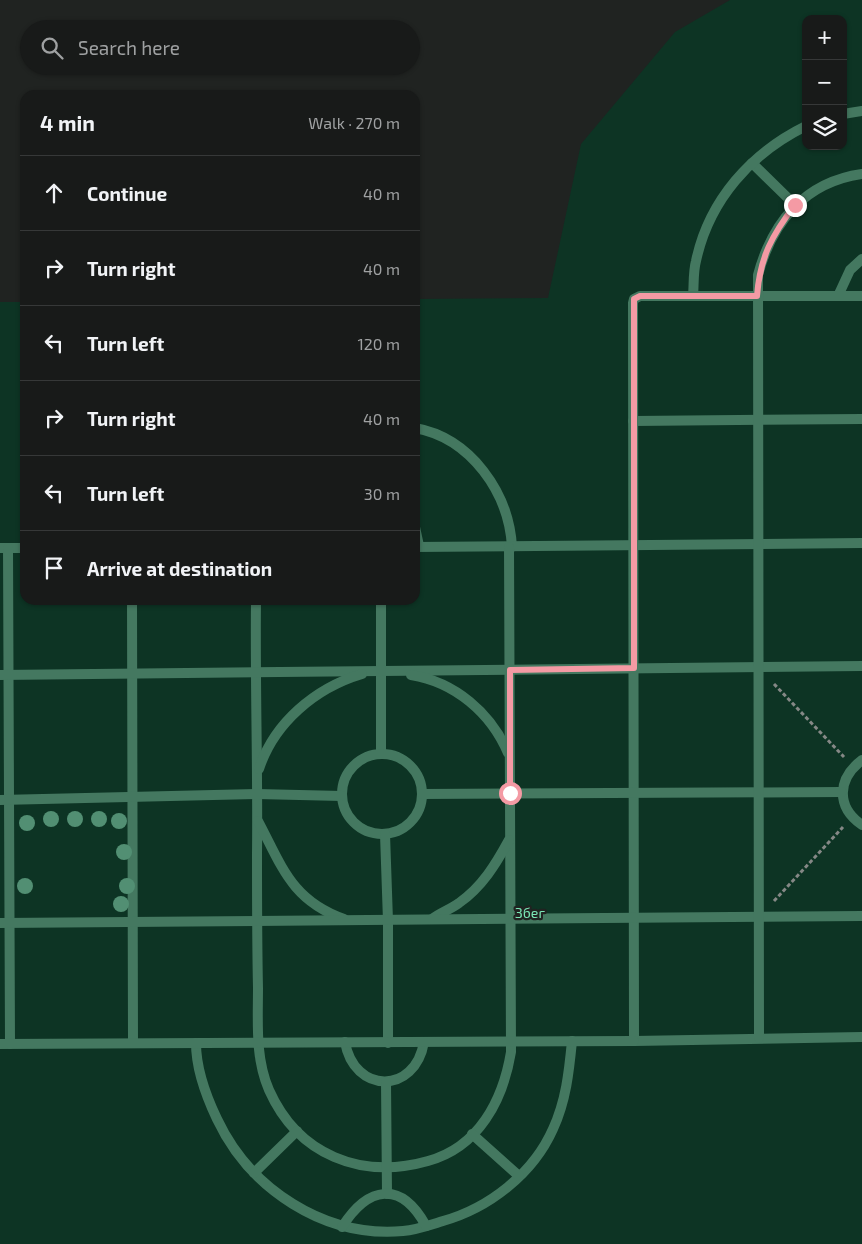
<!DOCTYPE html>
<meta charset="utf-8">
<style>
:root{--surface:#181a19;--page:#212322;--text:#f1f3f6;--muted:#9fa1a2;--line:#363838}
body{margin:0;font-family:"Exo 2",sans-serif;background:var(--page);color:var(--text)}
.controls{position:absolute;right:15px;top:15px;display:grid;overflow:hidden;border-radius:10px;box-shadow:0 1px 4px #0004}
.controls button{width:45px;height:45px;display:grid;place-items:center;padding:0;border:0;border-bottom:1px solid var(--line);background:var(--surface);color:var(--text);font:25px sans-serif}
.stop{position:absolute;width:15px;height:15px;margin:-11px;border:4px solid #f49aa4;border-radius:50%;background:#fff}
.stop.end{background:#f49aa4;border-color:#fff;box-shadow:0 1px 5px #0008}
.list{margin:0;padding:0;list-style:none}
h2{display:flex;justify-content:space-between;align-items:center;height:65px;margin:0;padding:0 20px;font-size:21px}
h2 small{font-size:16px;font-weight:400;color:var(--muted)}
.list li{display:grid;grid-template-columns:32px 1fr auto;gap:15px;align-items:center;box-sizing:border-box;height:75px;padding:0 20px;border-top:1px solid var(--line)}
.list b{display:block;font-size:19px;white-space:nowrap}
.list em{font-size:16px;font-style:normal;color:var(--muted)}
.icon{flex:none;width:28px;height:28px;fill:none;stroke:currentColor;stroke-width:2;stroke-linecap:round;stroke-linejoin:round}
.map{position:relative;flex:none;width:862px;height:1244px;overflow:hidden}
.search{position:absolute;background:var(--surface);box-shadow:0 1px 4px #0004;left:20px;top:20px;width:400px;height:55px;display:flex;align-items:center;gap:12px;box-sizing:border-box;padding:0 18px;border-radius:28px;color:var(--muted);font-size:19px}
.panel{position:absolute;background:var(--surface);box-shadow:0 1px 4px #0004;left:20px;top:90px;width:400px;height:515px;border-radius:15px}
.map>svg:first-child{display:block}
</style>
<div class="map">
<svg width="862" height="1244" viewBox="0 0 862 1244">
<rect width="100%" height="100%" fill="#202321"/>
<!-- green -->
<path fill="#0d3424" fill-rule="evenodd" d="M 730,0 L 862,0 L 862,1244 L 0,1244 L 0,302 L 25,302 L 25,600 L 415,600 L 415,299 L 548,298 L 581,144 L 675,32 ZM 806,19 L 843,19 L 843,146 L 806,146 Z"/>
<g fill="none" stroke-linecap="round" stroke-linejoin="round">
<!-- path -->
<g stroke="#858886" stroke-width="3" stroke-dasharray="4 2.5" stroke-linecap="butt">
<polyline points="774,684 844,757"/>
<polyline points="774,901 843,827"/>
</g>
<!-- lane -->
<g stroke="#447860" stroke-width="10">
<polyline points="843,114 862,111"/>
<polyline points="752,163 795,205"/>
<path d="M 693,296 C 694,285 693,272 696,261 C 709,200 751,153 806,126"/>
<polyline points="838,296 850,270 862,259"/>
<polyline points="862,296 640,296 634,299 633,303 634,1041 862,1037"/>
<polyline points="633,421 862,419"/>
<path d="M 415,428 C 471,438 509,493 512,547"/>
<polyline points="415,527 419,546"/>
<polyline points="415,547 862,543"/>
<polyline points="0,548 25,548"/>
<polyline points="8,548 10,1044"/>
<polyline points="132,600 133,1042"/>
<path d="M 256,600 C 255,685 258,769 257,854 C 257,899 257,943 258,988 C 258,1022 255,1058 269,1090 C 298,1155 361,1180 428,1161 C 479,1147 503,1100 511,1052 L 509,547"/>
<polyline points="381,600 381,754"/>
<polyline points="0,675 862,666"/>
<path d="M 411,675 C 455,682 491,713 508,753"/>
<circle cx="382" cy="794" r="40"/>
<path d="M 862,760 C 837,779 836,807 862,825"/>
<path d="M 259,769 C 274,723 315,688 362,674"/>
<polyline points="422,794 842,792"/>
<polyline points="0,800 257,794 342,796"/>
<path d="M 258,821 C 282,866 291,900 344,919"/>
<polyline points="385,834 388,921 388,1043"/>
<path d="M 432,919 C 440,913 451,909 459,903 C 482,887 496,864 509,840"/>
<polyline points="0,923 862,916"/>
<path d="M 759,1038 L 758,275 C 772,222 805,182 862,174"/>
<path d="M 345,1042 C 354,1094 415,1095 424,1042"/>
<path d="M 196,1043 C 196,1070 206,1096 217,1119 C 250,1189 324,1238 403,1231 C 416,1230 430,1225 443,1221 C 489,1208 533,1174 553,1129 C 566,1101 569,1072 572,1041"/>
<polyline points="0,1044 634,1041"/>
<polyline points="386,1082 387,1194"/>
<polyline points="472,1134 519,1176"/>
<polyline points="254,1173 297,1131"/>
<path d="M 342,1227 C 368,1186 401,1180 426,1226"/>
</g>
</g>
<!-- trees -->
<g fill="#528f73">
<circle cx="51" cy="819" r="8"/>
<circle cx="75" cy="819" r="8"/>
<circle cx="99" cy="819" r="8"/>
<circle cx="119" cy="821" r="8"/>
<circle cx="27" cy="823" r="8"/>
<circle cx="124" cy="852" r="8"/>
<circle cx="25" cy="886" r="8"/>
<circle cx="127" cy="886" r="8"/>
<circle cx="121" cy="904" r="8"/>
</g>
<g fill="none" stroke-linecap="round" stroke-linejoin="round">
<!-- route -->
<path stroke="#f49aa4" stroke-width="6" d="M 510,793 L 510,670 L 634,668 L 634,299 L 640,296 L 757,296 C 760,257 772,235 795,205"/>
</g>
<g text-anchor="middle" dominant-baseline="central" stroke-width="4.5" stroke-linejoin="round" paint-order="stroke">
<!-- park labels -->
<g font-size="14" fill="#7be7b6" stroke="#202321">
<text x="530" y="912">Збег</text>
</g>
</g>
</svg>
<div class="controls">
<button>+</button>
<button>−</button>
<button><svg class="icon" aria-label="layers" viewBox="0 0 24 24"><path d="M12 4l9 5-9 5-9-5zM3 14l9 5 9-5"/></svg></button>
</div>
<div class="stop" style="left:510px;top:793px"></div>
<div class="stop end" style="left:795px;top:205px"></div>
<div class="search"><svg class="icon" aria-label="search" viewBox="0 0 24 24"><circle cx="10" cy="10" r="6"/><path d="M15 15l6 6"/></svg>Search here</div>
<section class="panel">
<h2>4 min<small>Walk · 270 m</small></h2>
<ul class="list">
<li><svg class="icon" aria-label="ahead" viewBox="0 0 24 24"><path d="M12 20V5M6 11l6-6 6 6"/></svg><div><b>Continue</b></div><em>40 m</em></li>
<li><svg class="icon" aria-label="right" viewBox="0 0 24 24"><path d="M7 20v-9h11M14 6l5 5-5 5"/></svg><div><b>Turn right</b></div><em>40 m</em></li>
<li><svg class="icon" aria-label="left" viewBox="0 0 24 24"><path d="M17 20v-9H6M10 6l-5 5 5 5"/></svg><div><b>Turn left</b></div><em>120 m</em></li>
<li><svg class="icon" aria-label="right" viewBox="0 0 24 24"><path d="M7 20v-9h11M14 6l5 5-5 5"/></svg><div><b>Turn right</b></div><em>40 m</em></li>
<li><svg class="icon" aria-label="left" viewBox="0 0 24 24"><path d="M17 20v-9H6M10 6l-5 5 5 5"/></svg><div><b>Turn left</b></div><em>30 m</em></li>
<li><svg class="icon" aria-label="arrive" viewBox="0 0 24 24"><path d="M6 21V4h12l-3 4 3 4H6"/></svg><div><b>Arrive at destination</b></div></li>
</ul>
</section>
</div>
